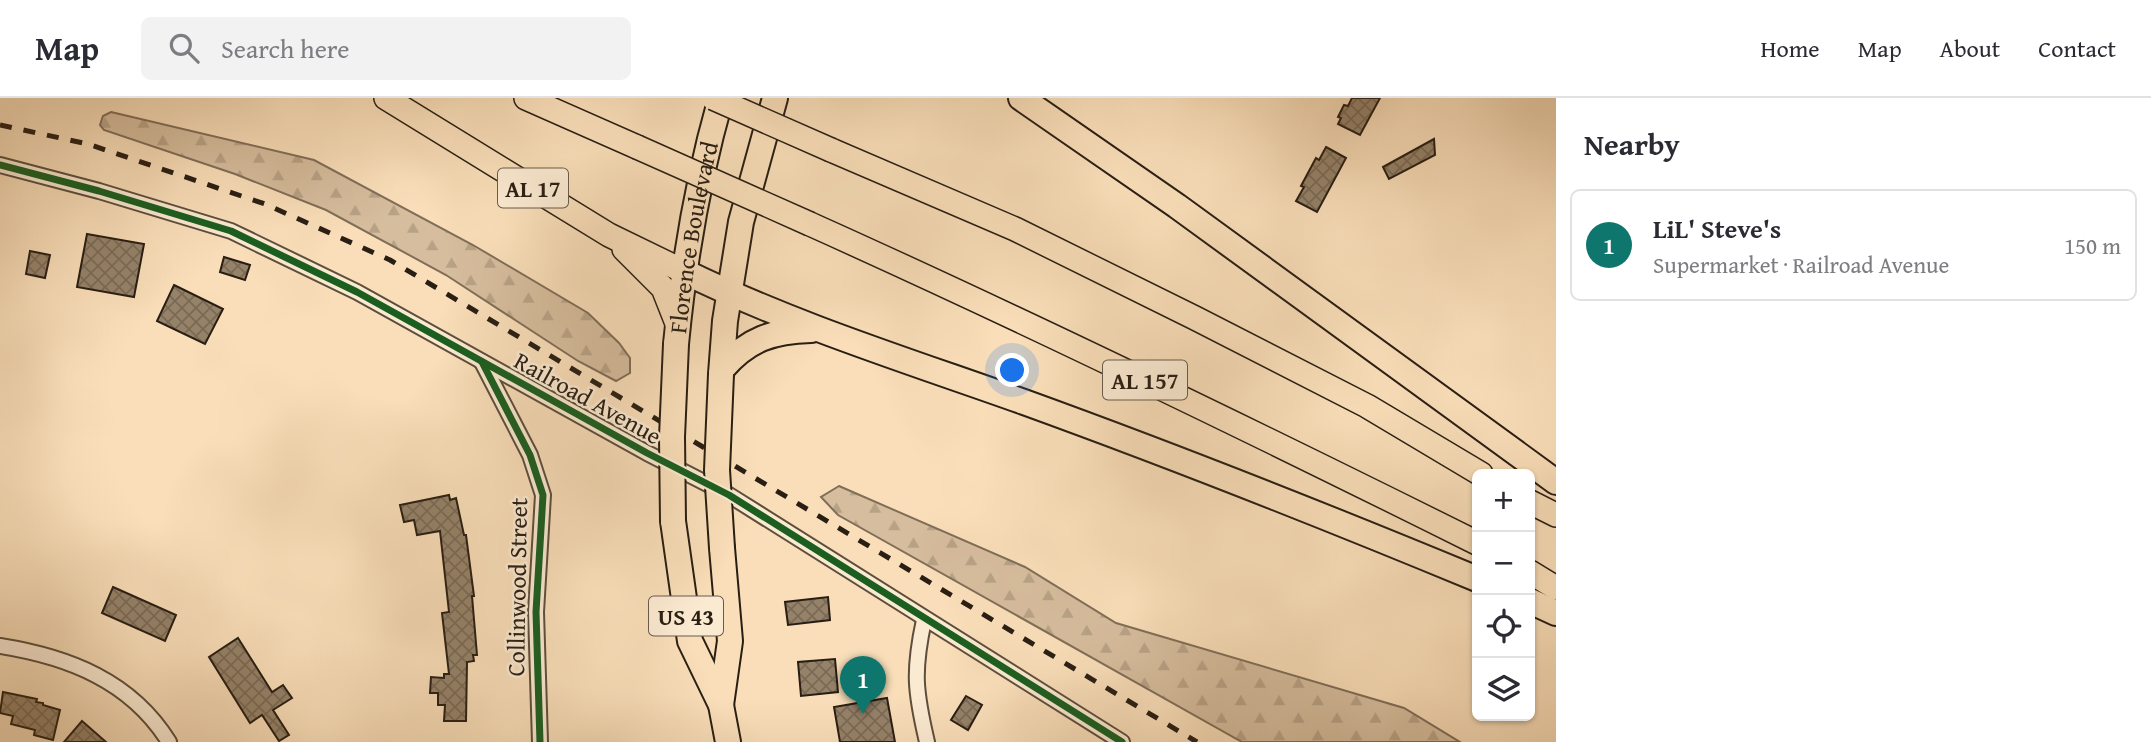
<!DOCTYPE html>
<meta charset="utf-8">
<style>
:root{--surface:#fff;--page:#f2f2f3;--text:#2b2b33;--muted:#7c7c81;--line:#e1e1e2;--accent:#0f766e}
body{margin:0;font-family:"Gentium Book Plus",serif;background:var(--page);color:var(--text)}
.controls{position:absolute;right:21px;bottom:21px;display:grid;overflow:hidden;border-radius:10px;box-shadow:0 2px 5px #0004}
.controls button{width:63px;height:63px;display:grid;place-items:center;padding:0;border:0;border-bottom:2px solid var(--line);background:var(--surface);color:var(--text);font:35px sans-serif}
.you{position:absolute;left:1013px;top:273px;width:24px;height:24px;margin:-18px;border:5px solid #fff;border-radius:50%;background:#1a73e8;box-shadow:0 0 0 10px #1a73e833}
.badge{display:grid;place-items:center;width:46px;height:46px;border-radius:50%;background:var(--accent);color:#fff;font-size:23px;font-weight:700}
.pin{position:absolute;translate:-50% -58px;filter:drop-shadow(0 2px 4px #0008)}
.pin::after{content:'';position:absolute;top:37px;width:24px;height:21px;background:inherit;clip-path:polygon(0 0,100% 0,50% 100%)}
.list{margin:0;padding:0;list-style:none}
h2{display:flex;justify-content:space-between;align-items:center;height:91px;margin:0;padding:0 28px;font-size:30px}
h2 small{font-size:23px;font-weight:400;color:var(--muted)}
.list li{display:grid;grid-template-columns:46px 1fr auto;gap:21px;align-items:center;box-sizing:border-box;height:112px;margin:0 14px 14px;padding:0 14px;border:2px solid var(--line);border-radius:10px}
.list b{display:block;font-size:26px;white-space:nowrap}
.list p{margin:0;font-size:23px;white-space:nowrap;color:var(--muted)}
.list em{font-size:23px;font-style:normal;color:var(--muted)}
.icon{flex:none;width:38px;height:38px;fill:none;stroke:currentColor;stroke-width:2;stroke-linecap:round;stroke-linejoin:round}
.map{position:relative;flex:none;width:1556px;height:644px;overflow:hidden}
header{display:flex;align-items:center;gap:42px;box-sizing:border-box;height:98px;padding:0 35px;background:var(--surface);border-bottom:2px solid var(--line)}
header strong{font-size:33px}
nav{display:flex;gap:38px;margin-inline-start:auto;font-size:24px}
.search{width:490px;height:63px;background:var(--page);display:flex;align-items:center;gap:18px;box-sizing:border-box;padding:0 24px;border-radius:10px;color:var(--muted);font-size:26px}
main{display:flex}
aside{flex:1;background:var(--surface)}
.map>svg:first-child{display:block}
</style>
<header>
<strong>Map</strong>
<div class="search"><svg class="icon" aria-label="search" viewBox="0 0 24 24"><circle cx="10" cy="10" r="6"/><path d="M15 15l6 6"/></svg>Search here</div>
<nav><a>Home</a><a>Map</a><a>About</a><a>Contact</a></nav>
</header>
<main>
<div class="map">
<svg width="1556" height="644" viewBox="0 0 1556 644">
<defs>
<pattern id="forest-firs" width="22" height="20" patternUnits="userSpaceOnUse" patternTransform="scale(1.75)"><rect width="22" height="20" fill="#d6bd9d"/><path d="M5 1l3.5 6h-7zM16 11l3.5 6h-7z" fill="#b8a286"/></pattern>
<pattern id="building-cross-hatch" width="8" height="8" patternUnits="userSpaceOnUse" patternTransform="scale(1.75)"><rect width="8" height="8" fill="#958269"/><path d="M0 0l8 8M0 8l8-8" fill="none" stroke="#7a6a55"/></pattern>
</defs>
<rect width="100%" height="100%" fill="#f9deb9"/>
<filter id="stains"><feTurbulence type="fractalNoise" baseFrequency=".00286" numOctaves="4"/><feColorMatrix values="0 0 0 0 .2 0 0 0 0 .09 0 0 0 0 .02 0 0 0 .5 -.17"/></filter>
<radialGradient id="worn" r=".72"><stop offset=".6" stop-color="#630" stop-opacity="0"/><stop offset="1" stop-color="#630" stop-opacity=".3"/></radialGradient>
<!-- forest -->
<g fill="url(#forest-firs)" stroke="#806e58" stroke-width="2">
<polygon points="111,14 314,62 473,147 588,215 619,245 630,260 630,275 616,283 578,263 446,177 326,112 235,76 104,32 100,27 103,18"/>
<polygon points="839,388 1025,469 1116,525 1404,610 1460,644 1242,644 838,417 821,399"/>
</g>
<!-- building -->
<g fill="url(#building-cross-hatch)" stroke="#291e13" stroke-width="2">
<polygon points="1352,0 1380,0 1360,37 1338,26 1341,20 1338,19 1344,7 1348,8"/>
<polygon points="1434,41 1435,57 1389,81 1383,69"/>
<polygon points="1326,49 1346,60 1317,114 1296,103 1304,89 1301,88 1316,60 1319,62"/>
<polygon points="87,136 144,146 134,199 77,189"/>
<polygon points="30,153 50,157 45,180 26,176"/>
<polygon points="224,159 250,167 245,182 220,174"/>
<polygon points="174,187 223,211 205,246 157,223"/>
<polygon points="449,397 450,402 456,400 464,437 466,437 474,498 472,498 477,557 473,557 474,563 467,564 466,623 444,623 445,607 438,607 438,595 430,595 431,579 444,580 444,576 449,576 442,515 449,514 440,433 417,437 414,422 404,424 400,407"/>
<polygon points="113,489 176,517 165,543 102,515"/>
<polygon points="828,499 830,522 788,527 785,504"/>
<polygon points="238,540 272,594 283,587 292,600 273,612 289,637 279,643 262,617 250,625 209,559"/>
<polygon points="835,561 838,594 801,598 798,564"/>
<polygon points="3,594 37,601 36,604 43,605 43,607 60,612 53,642 34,637 35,632 11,626 13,618 0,615"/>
<polygon points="966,598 982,607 968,632 951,622"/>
<polygon points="887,600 895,644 840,644 834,609"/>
<polygon points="82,623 106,644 64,644"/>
</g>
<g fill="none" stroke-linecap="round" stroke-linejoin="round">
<!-- minor casing -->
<g stroke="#5d4e3c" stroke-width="18">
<g id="minor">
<polyline points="0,67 99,93 231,133 357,194 647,355 729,397 1122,644"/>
<polyline points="482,264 530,357 543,397 536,514 540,644"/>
<path d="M 924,522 C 913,573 915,593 927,644"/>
<path d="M 0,548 C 69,559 131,583 169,644"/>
</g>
</g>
<!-- primary casing -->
<g stroke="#291e13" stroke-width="26">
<g id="primary">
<polyline points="386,0 609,137 683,173"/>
<polyline points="526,0 637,49"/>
<polyline points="831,52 1015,131 1195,220 1367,308 1481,376"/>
<path d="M 810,126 C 1035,227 1256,335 1477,445"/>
<polyline points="624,151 663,190 678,228"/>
<polyline points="1530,404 1556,417"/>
<polyline points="1530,474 1556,490"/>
</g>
</g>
<!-- trunk casing -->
<g stroke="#291e13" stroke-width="28">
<g id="trunk">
<polyline points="1021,0 1177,108 1556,384"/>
<path d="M 683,173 C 793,227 909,263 1024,304 C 1176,359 1327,419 1477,481"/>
<path id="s1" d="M 676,246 C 684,163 698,80 721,0"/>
<path d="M 723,270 C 748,241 773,233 811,232"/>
<polyline points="721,276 725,223 741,124 775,0"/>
<polyline points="673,423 690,543 721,607 728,644"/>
<polyline points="1530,503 1556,515"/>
<polyline points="721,607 730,543 722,450"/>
</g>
</g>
<!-- minor -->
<use href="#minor" stroke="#fbead2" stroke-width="14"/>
<!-- primary -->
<use href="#primary" stroke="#f9deb9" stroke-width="23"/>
<!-- trunk -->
<use href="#trunk" stroke="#f9deb9" stroke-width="24"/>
<!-- rail -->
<polyline stroke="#291e13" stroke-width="5" stroke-dasharray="12 12" stroke-linecap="butt" points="0,27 88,46 265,106 390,162 1197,644"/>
<!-- primary-bridge casing -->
<g stroke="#291e13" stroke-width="26" stroke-linecap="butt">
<g id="primary-bridge">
<polyline points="713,0 831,52"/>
<polyline points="637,49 810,126"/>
</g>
</g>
<!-- trunk-bridge casing -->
<g stroke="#291e13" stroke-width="28" stroke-linecap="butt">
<g id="trunk-bridge">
<polyline points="721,276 717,372 722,450"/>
<polyline points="673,423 672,339 676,246"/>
</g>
</g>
<!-- primary-bridge -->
<use href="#primary-bridge" stroke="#f9deb9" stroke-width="23"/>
<!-- trunk-bridge -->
<use href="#trunk-bridge" stroke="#f9deb9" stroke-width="24"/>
<!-- cycleway casing -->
<g stroke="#fbead2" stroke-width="11">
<g id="cycleway">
<polyline points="0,67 99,93 231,133 357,194 647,355 729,397 1122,644"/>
<polyline points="482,264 530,357 543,397 536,514 540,644"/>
</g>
</g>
<!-- cycleway -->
<use href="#cycleway" stroke="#1b5e20" stroke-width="7"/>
</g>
<g text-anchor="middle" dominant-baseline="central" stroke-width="5" stroke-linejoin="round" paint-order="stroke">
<!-- shield labels -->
<g fill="#fbead2" stroke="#685b4c" stroke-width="2">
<rect x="498" y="70.5" width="70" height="39" rx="5"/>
<rect x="1103" y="262.5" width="84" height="39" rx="5"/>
<rect x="649" y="498.5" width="74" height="39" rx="5"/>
</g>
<g font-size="23" font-weight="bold" fill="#291e13">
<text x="533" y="90">AL 17</text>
<text x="1145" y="282">AL 157</text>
<text x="686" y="518">US 43</text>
</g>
<!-- street labels -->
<g font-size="24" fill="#291e13" stroke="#fbead2">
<text stroke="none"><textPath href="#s1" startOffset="108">Florence Boulevard</textPath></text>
<text transform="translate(588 300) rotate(29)">Railroad Avenue</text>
<text transform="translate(517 489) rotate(-89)">Collinwood Street</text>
</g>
</g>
<rect width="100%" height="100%" filter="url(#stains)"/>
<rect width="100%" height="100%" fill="url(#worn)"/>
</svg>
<div class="controls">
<button>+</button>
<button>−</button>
<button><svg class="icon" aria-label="locate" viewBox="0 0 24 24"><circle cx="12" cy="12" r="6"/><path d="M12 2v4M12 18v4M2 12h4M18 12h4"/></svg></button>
<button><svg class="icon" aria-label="layers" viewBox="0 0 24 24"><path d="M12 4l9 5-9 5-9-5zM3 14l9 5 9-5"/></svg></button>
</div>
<div class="you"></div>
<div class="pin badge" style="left:863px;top:616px">1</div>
</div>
<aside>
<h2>Nearby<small></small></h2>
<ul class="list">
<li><span class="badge">1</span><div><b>LiL' Steve's</b><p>Supermarket · Railroad Avenue</p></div><em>150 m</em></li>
</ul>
</aside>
</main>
